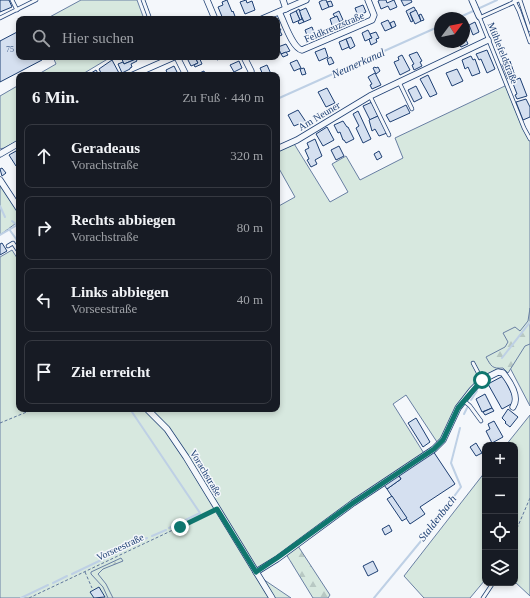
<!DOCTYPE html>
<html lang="de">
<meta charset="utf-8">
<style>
:root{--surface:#171b24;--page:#242831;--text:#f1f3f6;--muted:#9ea1a6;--line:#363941}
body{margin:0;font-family:Georgia,serif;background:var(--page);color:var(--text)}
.controls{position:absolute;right:12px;bottom:12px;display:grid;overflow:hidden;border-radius:8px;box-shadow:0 2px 6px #0003}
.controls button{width:36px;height:36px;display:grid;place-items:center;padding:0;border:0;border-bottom:1px solid var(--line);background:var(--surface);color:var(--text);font:20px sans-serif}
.compass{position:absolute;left:434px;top:12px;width:36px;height:36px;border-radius:50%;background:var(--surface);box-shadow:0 2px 6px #0003;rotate:58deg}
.stop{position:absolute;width:12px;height:12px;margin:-9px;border:3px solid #0f766e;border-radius:50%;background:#fff}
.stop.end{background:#0f766e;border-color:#fff;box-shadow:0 1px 4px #0008}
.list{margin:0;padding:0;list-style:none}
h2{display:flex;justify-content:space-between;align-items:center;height:52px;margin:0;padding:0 16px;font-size:17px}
h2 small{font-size:13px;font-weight:400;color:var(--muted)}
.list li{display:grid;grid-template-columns:26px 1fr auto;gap:12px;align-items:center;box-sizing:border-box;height:64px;margin:0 8px 8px;padding:0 8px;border:1px solid var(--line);border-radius:8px}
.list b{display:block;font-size:15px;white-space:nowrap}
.list p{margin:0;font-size:13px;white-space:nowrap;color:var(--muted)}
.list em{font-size:13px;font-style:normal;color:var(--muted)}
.icon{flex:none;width:22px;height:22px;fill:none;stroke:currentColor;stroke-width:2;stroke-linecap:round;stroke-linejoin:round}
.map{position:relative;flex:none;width:530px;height:598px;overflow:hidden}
.search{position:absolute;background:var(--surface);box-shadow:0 2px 6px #0003;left:16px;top:16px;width:264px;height:44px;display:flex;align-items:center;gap:10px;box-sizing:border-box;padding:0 14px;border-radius:8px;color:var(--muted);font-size:15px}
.panel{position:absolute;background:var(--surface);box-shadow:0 2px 6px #0003;left:16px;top:72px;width:264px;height:340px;border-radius:8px}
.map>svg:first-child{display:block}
</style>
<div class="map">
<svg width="530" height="598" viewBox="0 0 530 598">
<defs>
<pattern id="forest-firs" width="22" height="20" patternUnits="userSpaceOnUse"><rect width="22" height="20" fill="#d7e8df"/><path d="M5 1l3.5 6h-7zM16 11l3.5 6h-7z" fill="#b8c8c3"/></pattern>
</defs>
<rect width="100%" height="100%" fill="#f4f7fb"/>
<!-- grass -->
<g fill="#d7e8df" stroke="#687fa3">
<polygon points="81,0 137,0 144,19 46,19"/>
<polygon points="53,57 111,57 81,75 37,75 56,64"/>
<polygon points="19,85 19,140 4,148 0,149 0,96"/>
<polygon points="507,85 530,139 530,322 502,358 498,372 472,390 439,445 406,395 393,404 425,455 256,572 186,457 147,409 277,409 277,207 295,197 277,165 277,149 293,142 330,202 348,192 332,164 346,156 360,180 403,158 395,138"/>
<polygon points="0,184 19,212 19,221 0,235"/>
<polygon points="12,250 19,261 19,409 145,409 163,427 195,474 254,573 291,598 0,598 0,257"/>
<polygon points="530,327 530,406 508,364"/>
<polygon points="530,415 530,596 515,582 515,445 506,445"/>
<polygon points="485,472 485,580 470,598 424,598 404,576"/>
</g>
<!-- forest -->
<g fill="url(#forest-firs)" stroke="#687fa3">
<path d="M 530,308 L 530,344 L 525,346 L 508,373 L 503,368 C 492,369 491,366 486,357 L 505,347 L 508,342 L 503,333 L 515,327 L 520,331 L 528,321 Z"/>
<polygon points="298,546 330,595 328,598 313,598 286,554"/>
<polygon points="121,558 123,561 103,569 98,574 106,584 113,598 108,598 103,587 91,574 91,572"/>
</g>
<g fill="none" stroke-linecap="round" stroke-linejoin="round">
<!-- stream -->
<g stroke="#bed0e5" stroke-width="2">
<polyline points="458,18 497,0"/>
<polyline points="277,99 440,26"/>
<polyline points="0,206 5,217"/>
<polyline points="12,221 17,225"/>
<polyline points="9,229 19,243"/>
<polyline points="0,235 19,224"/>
<polyline points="502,358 530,322"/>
<polyline points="471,400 477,391"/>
<polyline points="130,409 200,513 169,528"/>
<polyline points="464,414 467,408"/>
<polyline points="152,536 166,530"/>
<polyline points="72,574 147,538"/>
<polyline points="53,583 67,576"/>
<polyline points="21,598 48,585"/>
<polyline points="374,598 421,541 461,487 451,463 460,428"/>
</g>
</g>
<!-- building -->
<g fill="#d5e0f0" stroke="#1d3f73">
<polygon points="0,0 9,0 12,7 0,12"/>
<polygon points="227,0 232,12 233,11 236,19 228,19 227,17 223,19 218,7 223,5 222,2"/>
<polygon points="246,0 247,3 252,1 255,10 245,14 240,2"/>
<polygon points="323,0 326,0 329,7 322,10 319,2"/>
<polygon points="380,0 386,0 387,3 394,0 397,7 390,10 388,6 381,9 378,1"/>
<polygon points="401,0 411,0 412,2 404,6"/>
<polygon points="331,1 333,6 329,7 327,2"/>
<polygon points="363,5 366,12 358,16 355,8"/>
<polygon points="414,7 416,11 410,13 413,21 411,22 406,11"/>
<polygon points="306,8 311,19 304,22 299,11"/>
<polygon points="299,9 302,19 300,20 296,11"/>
<polygon points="416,10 421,21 415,24 410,13"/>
<polygon points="296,11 300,20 293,23 290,14"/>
<polygon points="339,11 343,20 339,22 337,16 335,17 333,14"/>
<polygon points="421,14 424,20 421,21 419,15"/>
<polygon points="337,16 341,25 333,28 330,19"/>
<polygon points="302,19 304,22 299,24 298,21"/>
<polygon points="388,20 392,28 385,31 381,23"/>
<polygon points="394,21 396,26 392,28 390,23"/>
<polygon points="475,22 479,32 473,35 469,25"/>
<polygon points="277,24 281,30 277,32"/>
<polygon points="312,27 315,35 308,38 305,30"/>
<polygon points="368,30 372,38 365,41 362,33"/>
<polygon points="19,31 19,57 41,57 42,60 0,82 0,41"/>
<polygon points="280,31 282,35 277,37 277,32"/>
<polygon points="376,32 379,38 376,39 377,42 371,45 369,39 372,38 370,34"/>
<polygon points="464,35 468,44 461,47 457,42 464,42"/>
<polygon points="351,37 355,46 350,49 346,39"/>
<polygon points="346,39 349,47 342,50 339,42"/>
<polygon points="286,44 290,51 281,54 278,47"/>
<polygon points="325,48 328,57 319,61 315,52"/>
<polygon points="487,50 495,69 487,73 481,59 479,60 476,54"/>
<polygon points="286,52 288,55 283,57 281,54"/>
<polygon points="417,52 422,61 420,62 422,66 414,70 412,65 414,64 409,55"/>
<polygon points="402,55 410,70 400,75 394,62 399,60 398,57"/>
<polygon points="471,56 473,60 475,59 480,73 472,76 468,67 465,69 462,60"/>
<polygon points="121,57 135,57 136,59 124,64"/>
<polygon points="189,57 195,57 198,63 191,66 187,58"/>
<polygon points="195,57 199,57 202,64 195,67 194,65 198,63"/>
<polygon points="216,57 225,57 217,60"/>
<polygon points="331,57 334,63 329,65 327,59"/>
<polygon points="136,59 137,61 131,64 132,67 130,68 130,69 122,73 118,64 123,62 124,64"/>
<polygon points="112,60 119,73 116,75 108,75 107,74 102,75 99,69"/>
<polygon points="297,60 301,68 294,71 290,63"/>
<polygon points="239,61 242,68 234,72 230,65"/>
<polygon points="510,61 515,76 508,79 502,64"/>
<polygon points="267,65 271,74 263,75 260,68"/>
<polygon points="174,66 177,72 168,75 166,70"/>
<polygon points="375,67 376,68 378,67 380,71 376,74 373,68"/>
<polygon points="304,68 306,74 302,75 300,69"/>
<polygon points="457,69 463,81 452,86 446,73"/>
<polygon points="96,70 99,75 88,75"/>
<polygon points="204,71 205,74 204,75 195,75"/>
<polygon points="375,73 381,85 372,89 370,85 372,84 368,77"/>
<polygon points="428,75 437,94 430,97 420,79"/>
<polygon points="520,78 527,96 517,99 515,95 517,94 512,81"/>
<polygon points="416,86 422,98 414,102 408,90"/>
<polygon points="327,88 335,103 326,107 318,92"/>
<polygon points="526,99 530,107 530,117 523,120 516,102"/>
<polygon points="372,102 378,116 370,120 363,106"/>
<polygon points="406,105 410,113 390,122 386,115"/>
<polygon points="298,110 308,125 302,129 299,124 294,126 288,115"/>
<polygon points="358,111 371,139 363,143 356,128 359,126 353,114"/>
<polygon points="378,116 387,133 379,136 375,129 372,131 369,120"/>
<polygon points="343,121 347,127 348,127 354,139 346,143 344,140 343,140 340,132 338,133 334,125"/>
<polygon points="327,127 334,140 323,146 316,134"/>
<polygon points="315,139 322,156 315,160 317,164 311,167 307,160 309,159 305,150 309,148 307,143"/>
<polygon points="339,146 344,156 336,160 331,150"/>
<polygon points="16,151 17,153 19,151 19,164 16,166 9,155"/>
<polygon points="379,151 382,157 377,160 374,154"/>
<polygon points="2,168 6,173 2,176 0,169"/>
<polygon points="2,243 7,251 0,255 0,244"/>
<polygon points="503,376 513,396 513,403 502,409 488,384"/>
<polygon points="485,394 492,408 482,412 476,399"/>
<polygon points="492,408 494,411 485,415 483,412"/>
<polygon points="508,409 518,417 510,427 505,423 506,422 502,418"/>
<polygon points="416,418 430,442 423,447 408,423"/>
<polygon points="494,421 503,437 492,443 486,431 490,429 488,424"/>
<polygon points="476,443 482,453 476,456 470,447"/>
<polygon points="433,451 455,484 420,507 425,514 410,524 387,489 401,479 398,474"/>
<polygon points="398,475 401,479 387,489 384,485"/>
<polygon points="392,496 407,518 402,521 387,499"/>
<polygon points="389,525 392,531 385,535 382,529"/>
<polygon points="373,561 378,571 368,576 363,566"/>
<polygon points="99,587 105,597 94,598 90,592"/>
</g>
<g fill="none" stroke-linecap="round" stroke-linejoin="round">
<!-- lane casing -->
<g stroke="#1d3f73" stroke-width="4.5">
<g id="lane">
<polyline points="12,0 17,10"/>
<polyline points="143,0 150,19"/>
<polyline points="520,0 530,30"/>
<polyline points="514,1 519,11 530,42"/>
<polyline points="479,16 524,128 530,139"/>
<polyline points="0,18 36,0"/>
<polyline points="479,18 519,0"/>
<polyline points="399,82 412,109"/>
<polyline points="370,96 389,135"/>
<polyline points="8,246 13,243 19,252"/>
<polyline points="473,363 482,380"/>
<polyline points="463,400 470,406 481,421"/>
<polyline points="483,598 493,583"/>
</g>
</g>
<!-- street casing -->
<g stroke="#1d3f73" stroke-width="7">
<g id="street">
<polyline points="207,0 215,19"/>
<polyline points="283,0 286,9"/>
<polyline points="472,0 479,16"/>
<path d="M 279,12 C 284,21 292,48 302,50 L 372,20 L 374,15 L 368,0"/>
<polyline points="262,19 306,0"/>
<polyline points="177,57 186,75"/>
<polyline points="244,57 251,71"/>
<polyline points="133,75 174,57"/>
<polyline points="277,149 297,140 370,96 488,40"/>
<polyline points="0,154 19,143"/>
<polyline points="0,180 19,209"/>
<polyline points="147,409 167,429 186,457 272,598"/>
<path d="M 256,572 L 277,559 L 353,503 L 434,449 L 443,440 L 458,408 L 472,390 L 482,380 L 498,372 L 503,373 C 510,382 520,397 513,407"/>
</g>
</g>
<!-- path -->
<g stroke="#5e769c" stroke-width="1" stroke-dasharray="3 2" stroke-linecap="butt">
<polyline points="0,423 34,409"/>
<polyline points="515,533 530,498"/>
<polyline points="85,572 92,588"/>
<polyline points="29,598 211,512"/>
</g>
<!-- lane -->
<use href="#lane" stroke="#f4f7fb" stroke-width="3"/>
<!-- street -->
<use href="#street" stroke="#f4f7fb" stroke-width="5.5"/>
</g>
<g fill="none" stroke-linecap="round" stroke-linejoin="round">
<!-- route -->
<polyline stroke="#0f766e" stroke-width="5" points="180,527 217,509 256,572 277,558 353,503 434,449 443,440 458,408 482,380"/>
</g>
<g text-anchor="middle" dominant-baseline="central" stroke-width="3" stroke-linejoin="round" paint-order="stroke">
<!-- number labels -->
<g font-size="8" fill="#4b6792">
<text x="10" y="49">75</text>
</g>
<!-- street labels -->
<g font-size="10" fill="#1d3f73" stroke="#f4f7fb">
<text transform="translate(334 27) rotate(-23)">Feldkreuzstraße</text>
<text transform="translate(503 53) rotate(68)">Mühlefeldstraße</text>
<text transform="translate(319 116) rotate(-31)">Am Neuner</text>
<text transform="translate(206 473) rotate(59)">Vorachstraße</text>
<text transform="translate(120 547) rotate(-25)">Vorseestraße</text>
</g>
<!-- water labels -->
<g font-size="11" font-style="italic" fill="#1d3f73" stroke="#f4f7fb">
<text transform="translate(358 63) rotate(-24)">Neunerkanal</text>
<text transform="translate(437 518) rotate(-52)">Staldenbach</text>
</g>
</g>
</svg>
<div class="controls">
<button>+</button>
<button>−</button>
<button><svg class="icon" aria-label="locate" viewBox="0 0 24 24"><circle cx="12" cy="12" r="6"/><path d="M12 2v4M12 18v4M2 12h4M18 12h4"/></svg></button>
<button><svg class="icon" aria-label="layers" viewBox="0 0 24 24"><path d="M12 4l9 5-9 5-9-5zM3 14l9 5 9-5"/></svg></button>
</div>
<svg class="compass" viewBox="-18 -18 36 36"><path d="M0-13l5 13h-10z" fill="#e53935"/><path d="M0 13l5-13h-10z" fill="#9ea1a6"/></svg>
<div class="stop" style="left:482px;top:380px"></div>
<div class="stop end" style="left:180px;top:527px"></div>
<div class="search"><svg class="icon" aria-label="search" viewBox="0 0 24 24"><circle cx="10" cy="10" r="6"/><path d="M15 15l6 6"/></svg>Hier suchen</div>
<section class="panel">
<h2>6 Min.<small>Zu Fuß · 440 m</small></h2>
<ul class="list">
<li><svg class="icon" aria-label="ahead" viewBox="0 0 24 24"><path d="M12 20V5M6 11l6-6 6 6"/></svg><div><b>Geradeaus</b><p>Vorachstraße</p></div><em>320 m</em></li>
<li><svg class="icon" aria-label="right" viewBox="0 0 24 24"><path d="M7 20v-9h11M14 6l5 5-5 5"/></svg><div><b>Rechts abbiegen</b><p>Vorachstraße</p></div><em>80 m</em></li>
<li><svg class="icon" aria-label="left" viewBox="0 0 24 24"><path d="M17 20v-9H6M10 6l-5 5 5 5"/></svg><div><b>Links abbiegen</b><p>Vorseestraße</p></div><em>40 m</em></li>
<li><svg class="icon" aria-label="arrive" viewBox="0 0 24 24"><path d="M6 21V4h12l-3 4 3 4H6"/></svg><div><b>Ziel erreicht</b></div></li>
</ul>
</section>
</div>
